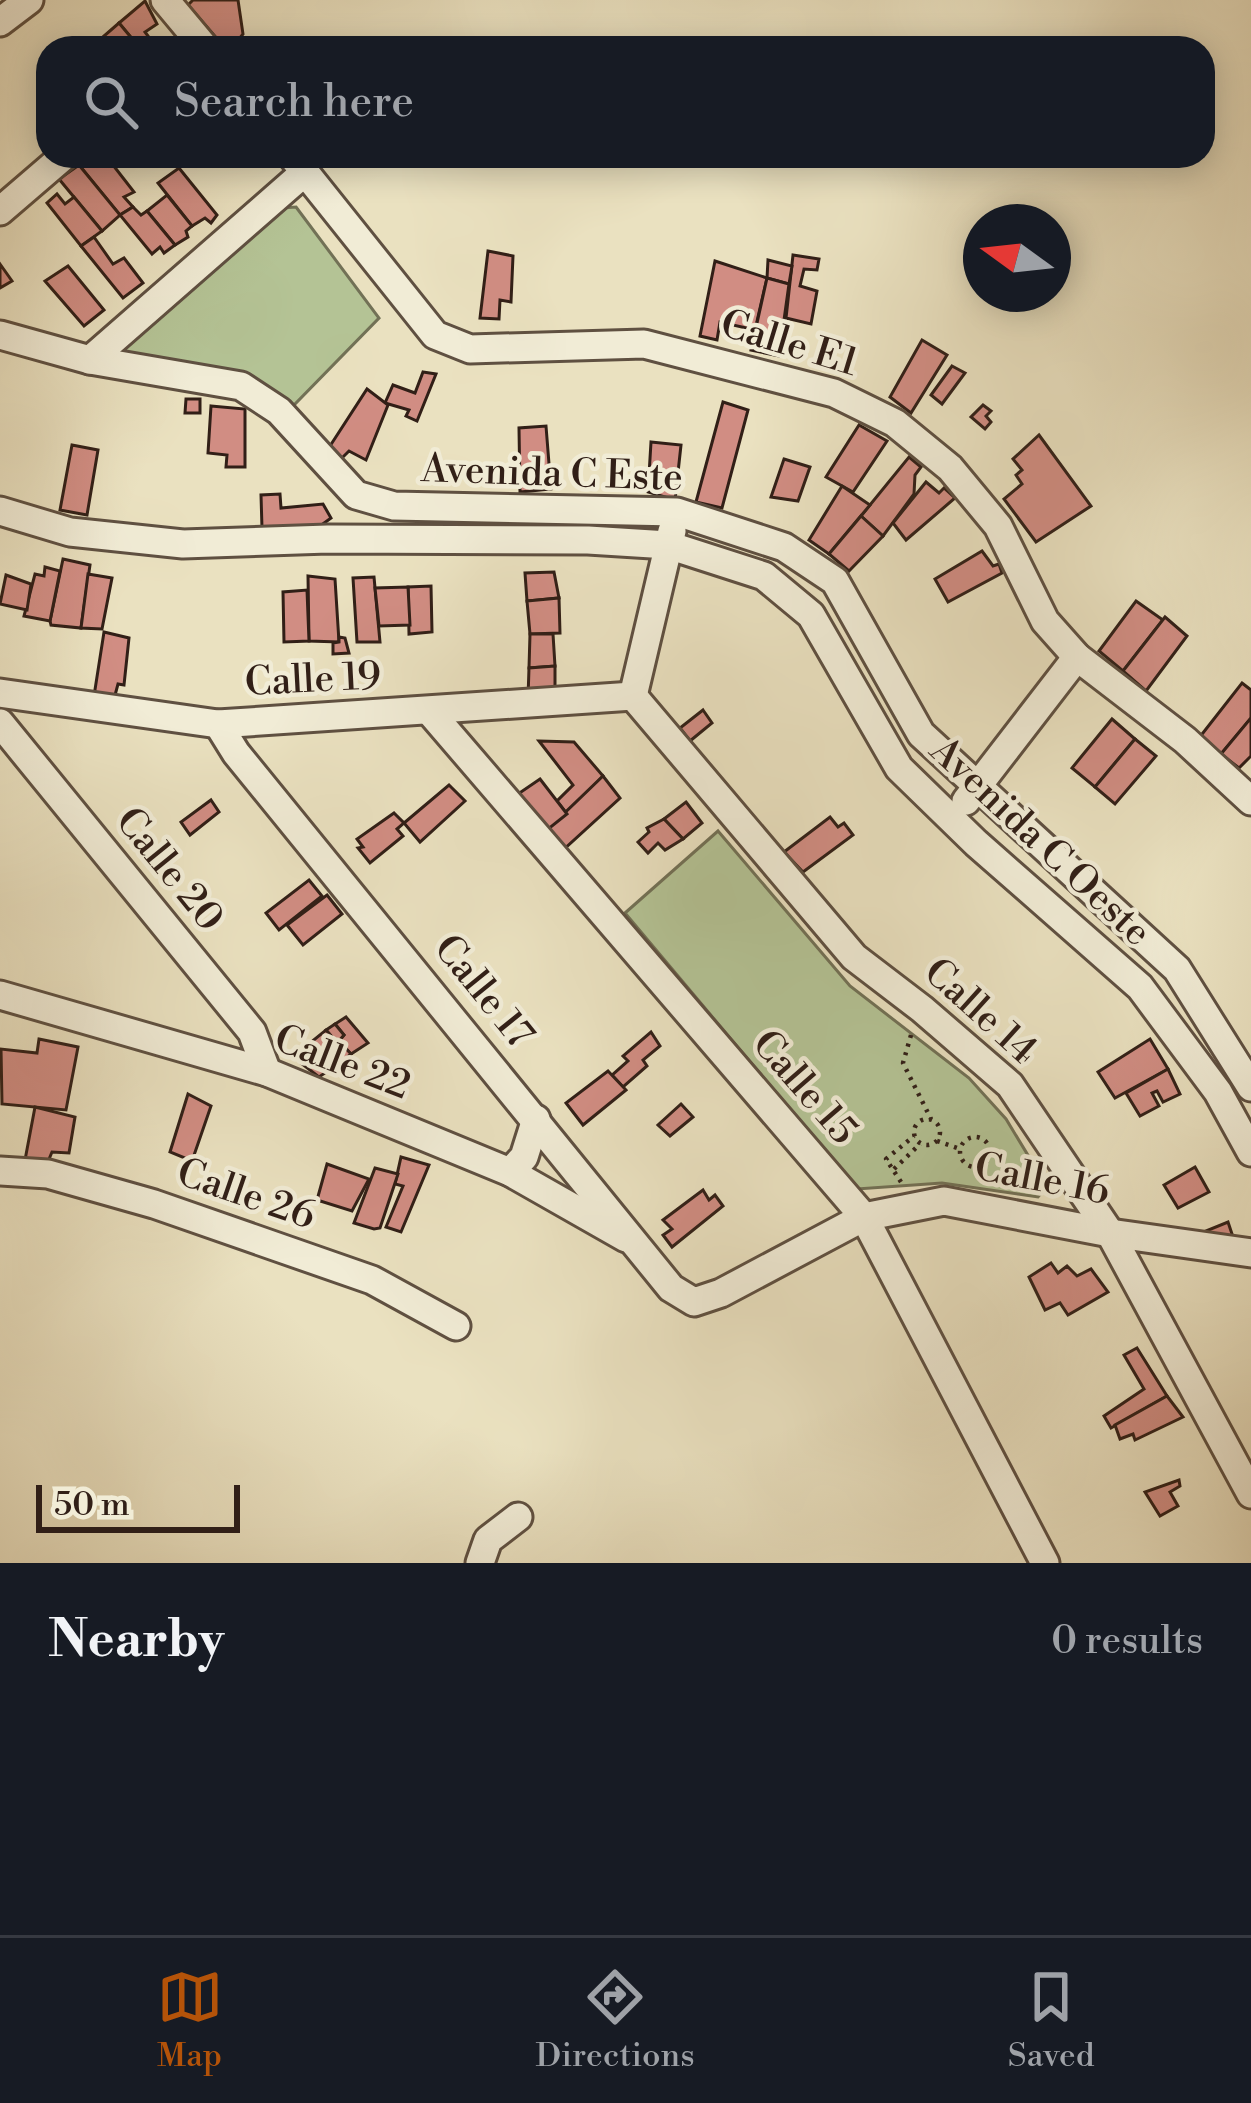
<!DOCTYPE html>
<style>
:root{--surface:#171b24;--page:#20242c;--text:#f1f3f6;--muted:#9ea1a6;--line:#363941;--accent:#b45309}
body{margin:0;font-family:"Libre Bodoni",serif;background:var(--page);color:var(--text)}
.compass{position:absolute;left:963px;top:204px;width:108px;height:108px;border-radius:50%;background:var(--surface);box-shadow:0 6px 30px #0003;rotate:285deg}
.scale{position:absolute;left:36px;bottom:30px;width:204px;box-sizing:border-box;padding-left:12px;border:6px solid #311f17;border-top:0;font-size:33px;line-height:42px;white-space:nowrap;color:#311f17;-webkit-text-stroke:9px #f1ecd6;paint-order:stroke}
.list{margin:0;padding:0;list-style:none}
h2{display:flex;justify-content:space-between;align-items:center;height:156px;margin:0;padding:0 48px;font-size:51px}
h2 small{font-size:39px;font-weight:400;color:var(--muted)}
.icon{flex:none;width:66px;height:66px;fill:none;stroke:currentColor;stroke-width:2;stroke-linecap:round;stroke-linejoin:round}
.map{position:relative;flex:none;width:1251px;height:1563px;overflow:hidden}
.search{position:absolute;background:var(--surface);box-shadow:0 6px 30px #0003;left:36px;right:36px;top:36px;height:132px;display:flex;align-items:center;gap:30px;box-sizing:border-box;padding:0 42px;border-radius:36px;color:var(--muted);font-size:45px}
.sheet{height:372px;background:var(--surface)}
nav{display:flex;justify-content:space-around;align-items:center;box-sizing:border-box;height:168px;border-top:3px solid var(--line);background:var(--surface);font-size:33px;color:var(--muted)}
nav a{display:grid;justify-items:center;gap:6px}
nav .on{color:var(--accent)}
.map>svg:first-child{display:block}
</style>
<div class="map">
<svg width="1251" height="1563" viewBox="0 0 1251 1563">
<rect width="100%" height="100%" fill="#eae1c0"/>
<filter id="stains"><feTurbulence type="fractalNoise" baseFrequency=".00167" numOctaves="4"/><feColorMatrix values="0 0 0 0 .2 0 0 0 0 .09 0 0 0 0 .02 0 0 0 .5 -.17"/></filter>
<radialGradient id="worn" r=".72"><stop offset=".6" stop-color="#630" stop-opacity="0"/><stop offset="1" stop-color="#630" stop-opacity=".3"/></radialGradient>
<!-- green -->
<g fill="#b4c395" stroke="#727156" stroke-width="3">
<polygon points="296,207 379,318 293,406 111,360 282,208"/>
<polygon points="718,831 850,986 969,1078 1006,1119 1043,1180 1043,1191 1038,1197 942,1183 857,1189 625,913"/>
</g>
<!-- building -->
<g fill="#d18d83" stroke="#311f17" stroke-width="3">
<polygon points="193,0 238,0 243,34 232,48 225,48 188,5"/>
<polygon points="145,1 157,24 145,32 151,40 139,47 119,23"/>
<polygon points="119,23 139,47 139,48 100,48 97,42"/>
<polygon points="91,156 106,156 134,192 124,197 133,207 120,215 79,165"/>
<polygon points="79,165 120,215 102,231 59,179"/>
<polygon points="179,168 217,215 211,223 205,218 192,226 158,183"/>
<polygon points="57,194 65,204 74,197 102,231 81,246 47,203"/>
<polygon points="167,195 192,226 186,231 188,237 175,245 147,211"/>
<polygon points="133,207 141,215 147,211 175,245 164,253 160,247 152,254 120,215"/>
<polygon points="94,237 113,264 124,258 143,283 123,298 81,246"/>
<polygon points="488,251 513,256 511,302 500,300 499,319 480,318"/>
<polygon points="793,255 819,259 817,270 804,269 800,286 817,291 811,324 786,318"/>
<polygon points="768,260 792,266 789,284 767,278"/>
<polygon points="715,261 767,278 755,330 720,322 717,340 700,336"/>
<polygon points="0,264 12,281 0,288"/>
<polygon points="68,266 104,310 84,326 45,281"/>
<polygon points="767,278 789,284 779,356 751,350"/>
<polygon points="922,340 947,355 911,413 890,397"/>
<polygon points="952,366 965,373 942,404 931,395"/>
<polygon points="423,372 436,374 417,421 406,416 409,410 385,403 393,385 415,393"/>
<polygon points="367,389 388,405 366,460 349,451 342,458 330,446"/>
<polygon points="186,399 200,399 200,413 185,413"/>
<polygon points="723,402 748,410 722,508 696,502"/>
<polygon points="983,405 991,411 986,416 991,422 985,429 971,417"/>
<polygon points="211,406 245,409 245,467 226,467 227,455 208,453"/>
<polygon points="859,425 887,441 853,492 826,477"/>
<polygon points="546,426 551,489 520,492 519,428"/>
<polygon points="1039,435 1091,506 1036,542 1004,499 1022,484 1016,475 1022,470 1013,459"/>
<polygon points="651,442 681,445 675,500 648,492"/>
<polygon points="72,445 98,450 87,515 60,510"/>
<polygon points="909,457 921,467 915,475 914,494 883,536 861,516"/>
<polygon points="784,459 810,467 798,501 771,497"/>
<polygon points="926,482 939,493 944,488 955,498 906,540 893,523"/>
<polygon points="842,486 870,505 829,554 809,540"/>
<polygon points="280,494 281,508 323,504 331,518 316,529 262,528 261,495"/>
<polygon points="861,516 883,536 849,571 829,554"/>
<polygon points="982,551 993,566 999,564 1002,573 948,602 935,579"/>
<polygon points="63,559 90,565 81,628 51,625 50,621"/>
<polygon points="45,567 60,571 50,621 24,616 35,574 44,576"/>
<polygon points="554,572 559,598 527,601 525,573"/>
<polygon points="88,574 112,578 102,629 81,628"/>
<polygon points="6,575 31,584 27,610 0,604"/>
<polygon points="308,576 335,579 339,642 309,641"/>
<polygon points="374,577 380,642 357,642 353,578"/>
<polygon points="431,586 432,632 409,634 408,587"/>
<polygon points="408,587 410,625 379,626 375,588"/>
<polygon points="307,590 309,641 284,642 283,592"/>
<polygon points="559,598 560,633 530,634 527,601"/>
<polygon points="1136,601 1163,620 1123,671 1099,651"/>
<polygon points="1165,617 1187,636 1146,691 1123,671"/>
<polygon points="104,632 129,638 124,685 118,684 114,699 94,696"/>
<polygon points="530,634 553,634 555,666 529,668"/>
<polygon points="339,637 345,638 349,653 333,654 333,643 339,642"/>
<polygon points="555,666 555,695 528,698 529,668"/>
<polygon points="1242,683 1251,690 1251,718 1221,754 1199,738"/>
<polygon points="703,710 712,723 690,741 680,728"/>
<polygon points="1251,718 1251,756 1239,768 1221,754"/>
<polygon points="1112,719 1135,739 1095,787 1072,768"/>
<polygon points="1135,739 1156,756 1115,804 1095,787"/>
<polygon points="539,741 574,742 603,776 567,814 557,801 573,785"/>
<polygon points="603,776 620,798 563,850 547,830"/>
<polygon points="540,779 567,814 547,830 518,794"/>
<polygon points="449,785 465,801 420,842 404,823"/>
<polygon points="211,800 219,812 190,835 181,822"/>
<polygon points="686,802 702,823 683,839 664,819"/>
<polygon points="394,813 404,823 397,829 403,836 370,863 358,848 363,847 357,839"/>
<polygon points="830,817 838,827 844,823 853,835 803,872 784,852"/>
<polygon points="664,819 683,839 665,850 658,843 648,853 638,842 649,832 647,828"/>
<polygon points="309,880 322,896 279,930 266,913"/>
<polygon points="327,895 342,914 303,945 287,925"/>
<polygon points="346,1017 368,1043 351,1054 339,1041 344,1035 335,1024"/>
<polygon points="335,1024 344,1035 339,1041 351,1054 344,1060 335,1050 339,1045 326,1030"/>
<polygon points="326,1030 339,1045 335,1050 344,1060 319,1077 302,1064 312,1058 305,1047"/>
<polygon points="651,1032 660,1046 643,1060 647,1066 623,1087 612,1075 628,1061 623,1056"/>
<polygon points="39,1039 78,1047 66,1110 2,1104 1,1049 37,1053"/>
<polygon points="1150,1039 1168,1069 1115,1098 1098,1072"/>
<polygon points="1168,1069 1180,1094 1163,1102 1157,1091 1152,1093 1159,1106 1140,1116 1126,1093"/>
<polygon points="608,1071 626,1090 583,1125 566,1103"/>
<polygon points="188,1094 211,1106 192,1161 170,1152"/>
<polygon points="681,1104 693,1117 670,1136 658,1125"/>
<polygon points="35,1107 75,1117 69,1153 52,1152 47,1164 25,1160"/>
<polygon points="401,1157 429,1165 401,1232 386,1227 403,1186 395,1184"/>
<polygon points="327,1164 369,1179 352,1211 317,1200"/>
<polygon points="1195,1167 1209,1192 1178,1208 1164,1185"/>
<polygon points="375,1168 398,1174 380,1228 374,1229 354,1223"/>
<polygon points="703,1190 709,1200 715,1195 723,1206 672,1247 663,1235 672,1229 663,1220"/>
<polygon points="1228,1222 1235,1243 1196,1235"/>
<polygon points="1051,1263 1058,1273 1067,1266 1077,1276 1091,1269 1108,1292 1068,1315 1060,1303 1045,1310 1029,1277"/>
<polygon points="1137,1348 1167,1396 1111,1428 1104,1416 1144,1389 1124,1355"/>
<polygon points="1167,1396 1183,1417 1135,1440 1133,1434 1120,1439 1115,1425"/>
<polygon points="1179,1480 1180,1486 1170,1492 1178,1506 1160,1516 1145,1492"/>
</g>
<g fill="none" stroke-linecap="round" stroke-linejoin="round">
<!-- minor casing -->
<g stroke="#5f5041" stroke-width="33">
<g id="minor">
<polyline points="165,0 205,48"/>
<polyline points="0,22 29,0"/>
<polyline points="292,156 435,335 470,349 644,344 834,393 895,423 950,468 998,526 1045,621 1077,657 1185,740 1251,801"/>
<polyline points="0,211 64,156"/>
<polyline points="0,335 90,360 241,386 279,411 356,495 394,506 677,512 784,547 835,581 921,734 1177,969 1251,1087"/>
<polyline points="90,360 305,172"/>
<polyline points="0,511 70,532 183,544 328,539 588,540 668,545 764,576 811,615 899,768 976,843 1140,987 1218,1092 1251,1152"/>
<polyline points="0,693 218,724 633,696"/>
<polyline points="633,696 854,957 922,1009 1010,1085 1110,1233 1251,1494"/>
<polyline points="633,696 672,531"/>
<polyline points="431,713 864,1217 1045,1563"/>
<polyline points="0,723 252,1032 267,1072"/>
<polyline points="218,724 236,753 671,1288 694,1302 721,1293 864,1217 944,1201 1110,1233 1251,1253"/>
<polyline points="966,801 1077,657"/>
<polyline points="0,995 267,1072 510,1172 626,1238"/>
<polyline points="0,1171 48,1174 154,1204 372,1280 456,1326"/>
<polyline points="510,1172 524,1157 536,1119"/>
<polyline points="480,1563 488,1540 518,1517"/>
</g>
</g>
<!-- path -->
<g stroke="#311f17" stroke-width="4.5" stroke-dasharray="3 6" stroke-linecap="butt">
<polyline points="911,1035 903,1063 931,1119"/>
<circle cx="927" cy="1132" r="13"/>
<circle cx="975" cy="1152" r="15"/>
<polyline points="937,1141 960,1149"/>
<polyline points="894,1169 920,1144"/>
<polyline points="901,1182 886,1159 914,1136"/>
</g>
<!-- minor -->
<use href="#minor" stroke="#f1ecd6" stroke-width="27"/>
</g>
<g text-anchor="middle" dominant-baseline="central" stroke-width="9" stroke-linejoin="round" paint-order="stroke">
<!-- street labels -->
<g font-size="39" fill="#311f17" stroke="#f1ecd6">
<text transform="translate(789 344) rotate(17)">Calle E1</text>
<text transform="translate(552 474) rotate(2)">Avenida C Este</text>
<text transform="translate(313 680) rotate(-3)">Calle 19</text>
<text transform="translate(1040 842) rotate(43)">Avenida C Oeste</text>
<text transform="translate(169 870) rotate(51)">Calle 20</text>
<text transform="translate(483 992) rotate(51)">Calle 17</text>
<text transform="translate(980 1012) rotate(42)">Calle 14</text>
<text transform="translate(342 1063) rotate(21)">Calle 22</text>
<text transform="translate(804 1088) rotate(49)">Calle 15</text>
<text transform="translate(1042 1180) rotate(11)">Calle 16</text>
<text transform="translate(246 1195) rotate(19)">Calle 26</text>
</g>
</g>
<rect width="100%" height="100%" filter="url(#stains)"/>
<rect width="100%" height="100%" fill="url(#worn)"/>
</svg>
<svg class="compass" viewBox="-18 -18 36 36"><path d="M0-13l5 13h-10z" fill="#e53935"/><path d="M0 13l5-13h-10z" fill="#9ea1a6"/></svg>
<div class="scale">50 m</div>
<div class="search"><svg class="icon" aria-label="search" viewBox="0 0 24 24"><circle cx="10" cy="10" r="6"/><path d="M15 15l6 6"/></svg>Search here</div>
</div>
<section class="sheet">
<h2>Nearby<small>0 results</small></h2>
<ul class="list">
</ul>
</section>
<nav>
<a class="on"><svg class="icon" aria-label="map" viewBox="0 0 24 24"><path d="M3 6l6-2 6 2 6-2v14l-6 2-6-2-6 2zM9 4v14M15 6v14"/></svg>Map</a>
<a><svg class="icon" aria-label="directions" viewBox="0 0 24 24"><path d="M12 3l9 9-9 9-9-9zM9 14v-3h6M13 9l2 2-2 2"/></svg>Directions</a>
<a><svg class="icon" aria-label="saved" viewBox="0 0 24 24"><path d="M7 4h10v16l-5-4-5 4z"/></svg>Saved</a>
</nav>
